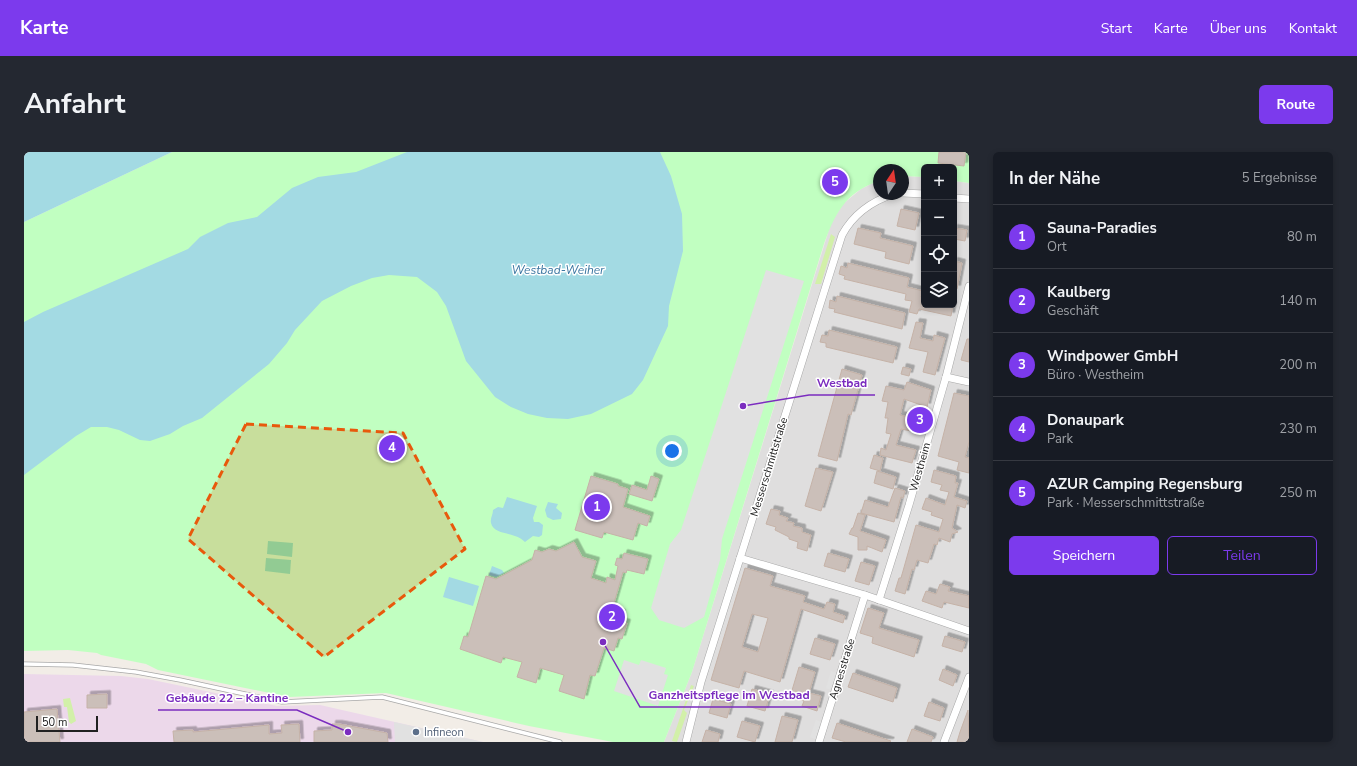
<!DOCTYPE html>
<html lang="de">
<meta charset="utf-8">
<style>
:root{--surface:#171b24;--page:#242831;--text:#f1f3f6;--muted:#9ea1a6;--line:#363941;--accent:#7c3aed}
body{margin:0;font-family:"Nunito Sans",sans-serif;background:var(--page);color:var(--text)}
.controls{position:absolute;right:12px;top:12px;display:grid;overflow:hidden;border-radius:6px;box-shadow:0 2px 6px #0003}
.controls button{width:36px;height:36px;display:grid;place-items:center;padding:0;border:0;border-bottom:1px solid var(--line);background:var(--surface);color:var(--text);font:20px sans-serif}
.compass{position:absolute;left:849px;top:12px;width:36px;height:36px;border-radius:50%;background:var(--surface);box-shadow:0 2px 6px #0003;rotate:13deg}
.scale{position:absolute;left:12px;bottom:10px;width:62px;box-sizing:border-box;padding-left:4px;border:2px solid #212121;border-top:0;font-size:11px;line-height:14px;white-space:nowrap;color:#212121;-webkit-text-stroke:3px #fff;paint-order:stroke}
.you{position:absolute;left:648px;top:299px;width:14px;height:14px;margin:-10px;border:3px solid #fff;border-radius:50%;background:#1a73e8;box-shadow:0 0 0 6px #1a73e833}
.badge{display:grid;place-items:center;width:26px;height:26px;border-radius:50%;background:var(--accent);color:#fff;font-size:13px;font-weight:700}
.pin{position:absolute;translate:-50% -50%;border:2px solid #fff;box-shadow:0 1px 4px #0006}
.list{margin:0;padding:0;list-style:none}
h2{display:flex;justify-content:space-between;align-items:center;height:52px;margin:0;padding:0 16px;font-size:17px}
h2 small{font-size:13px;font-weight:400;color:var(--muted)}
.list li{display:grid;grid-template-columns:26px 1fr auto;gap:12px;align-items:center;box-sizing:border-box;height:64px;padding:0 16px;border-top:1px solid var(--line)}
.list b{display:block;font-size:15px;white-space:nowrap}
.list p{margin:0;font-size:13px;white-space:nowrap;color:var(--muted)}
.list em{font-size:13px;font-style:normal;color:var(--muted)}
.actions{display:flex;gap:8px;padding:12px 16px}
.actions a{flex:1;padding:9px 0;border:1px solid var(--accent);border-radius:6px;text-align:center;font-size:14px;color:var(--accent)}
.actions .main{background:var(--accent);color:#fff}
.icon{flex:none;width:22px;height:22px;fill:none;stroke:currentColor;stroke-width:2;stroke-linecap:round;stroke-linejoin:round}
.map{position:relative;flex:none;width:945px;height:590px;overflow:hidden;border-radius:6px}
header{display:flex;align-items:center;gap:24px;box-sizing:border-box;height:56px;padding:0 20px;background:var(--accent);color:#fff}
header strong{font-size:19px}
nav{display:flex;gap:22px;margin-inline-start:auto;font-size:14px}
.intro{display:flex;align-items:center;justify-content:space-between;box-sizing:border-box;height:96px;padding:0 24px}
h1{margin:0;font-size:28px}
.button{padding:10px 18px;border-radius:6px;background:var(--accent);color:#fff;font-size:14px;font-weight:700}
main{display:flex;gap:24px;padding:0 24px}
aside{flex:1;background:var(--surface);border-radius:6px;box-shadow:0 2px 6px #0003}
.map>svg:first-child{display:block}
</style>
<header>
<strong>Karte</strong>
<nav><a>Start</a><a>Karte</a><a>Über uns</a><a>Kontakt</a></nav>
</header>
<div class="intro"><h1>Anfahrt</h1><a class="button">Route</a></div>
<main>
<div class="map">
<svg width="945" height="590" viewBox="0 0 945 590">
<defs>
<filter id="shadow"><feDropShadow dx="3.5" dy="-3.5" stdDeviation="0" flood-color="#0004"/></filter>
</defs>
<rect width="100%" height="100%" fill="#f2ede7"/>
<!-- residential -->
<polygon fill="#dfdede" points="879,24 900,25 900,153 930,153 930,29 945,31 945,590 640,590 668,520 807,71 819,52 837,37 847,32 855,29 855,42 879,42"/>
<!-- industrial -->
<polygon fill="#ecd8ea" points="0,522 97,524 124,527 253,554 296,553 459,590 0,590"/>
<!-- grass -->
<g fill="#d2f0a9">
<polygon points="807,82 811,85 797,132 791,132"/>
<polygon points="667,533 670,534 660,558 663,561 653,590 648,589"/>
<polygon points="46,546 52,569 47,572 45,570 43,555 40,555 39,547"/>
</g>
<!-- park -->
<path fill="#c1ffc1" d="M 148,0 L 945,0 L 945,31 L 930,29 L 930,15 L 900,15 L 900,25 L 879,24 L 879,18 L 855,18 L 855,29 C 821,40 810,63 799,95 L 668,520 L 640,590 L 589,590 L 505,574 L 362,541 L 265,545 L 134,518 L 122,512 L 77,503 L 73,501 L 44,498 L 0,499 L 0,70 Z"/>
<!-- pitch -->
<g fill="#7ee8b6">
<polygon points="244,389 269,391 268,405 243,402"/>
<polygon points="242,406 267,408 266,422 241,419"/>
</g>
<!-- parking -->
<g fill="#e1e1e1">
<polygon points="742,118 780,129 698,387 696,408 680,465 660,476 635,468 627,456 646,392 657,378"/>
<polygon points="600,508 615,513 617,508 642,516 640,522 644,523 634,554 590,539"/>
<polygon points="807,519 812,521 807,538 802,536"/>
<polygon points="792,568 797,570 792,587 786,585"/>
<polygon points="370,570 459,590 371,590"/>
</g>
<!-- water -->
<g fill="#a3dae3">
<polygon points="0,0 148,0 0,70"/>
<polygon points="383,0 636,0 647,24 658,62 659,99 645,154 644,174 619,228 608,242 567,262 544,267 523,266 504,262 487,255 471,245 442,209 422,154 413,140 393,125 365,123 348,126 327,134 298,149 271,178 263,191 245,212 178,266 159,274 146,282 126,289 116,288 95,278 83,275 67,275 52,284 0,323 0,170 19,160 164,97 176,85 204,71 233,65 268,36 294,25 332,20"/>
<path d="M 483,345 L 513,354 L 509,366 L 510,370 L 515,370 L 519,373 L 518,383 L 515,385 L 509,384 L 501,390 C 491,379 470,384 467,371 C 466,366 469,363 469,358 L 474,355 L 479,356 Z"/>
<polygon points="524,350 534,352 532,356 538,361 537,367 529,368 523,365 521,358"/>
<polygon points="468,414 478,418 480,421 472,425 465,423"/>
<polygon points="425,425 455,434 449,454 419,445"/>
</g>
<!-- building -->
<g fill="#cbbfb9" stroke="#c5b2a7" fill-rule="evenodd" filter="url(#shadow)">
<polygon points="915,0 942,0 940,14 914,11"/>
<polygon points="877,57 895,61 891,78 873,74"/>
<polygon points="834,76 857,81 856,86 889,94 885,112 861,106 862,100 830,92"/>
<polygon points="930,76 943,78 941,89 930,87"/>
<polygon points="930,109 938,111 933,137 930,136"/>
<polygon points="824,111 885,126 883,135 899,139 897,145 900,146 900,153 929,153 927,164 895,157 893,162 885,160 888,149 881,148 882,142 820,127 821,124 815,122 817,114 823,116"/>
<polygon points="813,144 881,161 878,177 810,160 811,157 805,156 806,148 812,150"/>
<polygon points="892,170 899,171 896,186 909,189 910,183 921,186 911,223 899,220 904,200 885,196"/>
<polygon points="805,178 873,195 869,211 802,195 802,191 796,190 798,183 804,184"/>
<polygon points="943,187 945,187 945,210 937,208"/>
<polygon points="879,215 887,217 885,224 877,222"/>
<polygon points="818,217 838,223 827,263 824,262 813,309 794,304"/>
<polygon points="883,230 907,238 903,255 880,247 876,263 899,269 897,281 877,277 872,293 892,298 888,311 856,303 857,296 862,298 867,282 862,281 864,266 861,266 864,250 858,249 862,234 880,238"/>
<polygon points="930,241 945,244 945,290 941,305 945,306 945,321 933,318 935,310 914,304"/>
<polygon points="850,303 859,306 856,319 846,316"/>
<polygon points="792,316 809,320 797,359 781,354"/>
<polygon points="910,318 932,324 931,331 934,331 930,345 943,349 941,356 933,353 928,376 934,380 928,382 926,390 915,386 913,393 910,392 904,411 893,408 890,418 888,417 881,442 871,439 875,426 877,426 892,373 915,380 919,367 907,363 908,360 898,357 902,346 921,353 925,340 916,338 918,333 907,330"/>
<polygon points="853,319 872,325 869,337 850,331"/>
<polygon points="567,324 594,332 594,334 604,337 599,355 626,364 623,374 614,371 609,388 580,380 578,386 551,378"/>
<polygon points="627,324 635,327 628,349 605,342 608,333 623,338"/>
<polygon points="871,336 881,339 879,346 877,345 870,370 837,361 841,348 864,355"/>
<polygon points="747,357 756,359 755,363 764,366 762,369 770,371 769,374 778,376 778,380 787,383 783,399 773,396 774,390 765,387 765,385 751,378 752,375 742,372"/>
<polygon points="834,361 841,363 836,379 862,388 858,400 843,394 843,398 834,398 834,385 825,382 828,376 829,376"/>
<polygon points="550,390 558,405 572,409 567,426 582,431 583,425 591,428 594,414 591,413 593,406 598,407 600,401 624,407 620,422 603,418 602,421 599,420 588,458 598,461 596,469 603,471 598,487 594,486 590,499 580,496 571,524 566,523 560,547 535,539 540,523 516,516 512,531 493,525 498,510 479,505 477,511 436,497 440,484 444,485 462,424 472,427 508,408 511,398 518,400 525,397 532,399"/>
<polygon points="804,401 825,407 821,420 800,414"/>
<polygon points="837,410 851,414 845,433 831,429"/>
<path d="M 721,416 L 749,424 L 746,434 L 781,444 L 779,450 L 800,457 L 803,450 L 811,452 L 809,460 L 821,464 L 819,471 L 777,457 L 756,530 L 720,519 L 715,536 L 687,528 ZM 728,462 L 744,466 L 734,500 L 718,495 Z"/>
<polygon points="916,432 926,435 924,439 945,444 945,456 920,450 918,456 898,449 902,439 912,442"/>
<polygon points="844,456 860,461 855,476 895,488 890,505 848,491 849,485 836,481"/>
<polygon points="921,484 941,490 938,500 918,494"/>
<polygon points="791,486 811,492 806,508 786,502"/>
<polygon points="775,515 791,520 785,541 797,544 793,559 778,554 780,549 766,545"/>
<polygon points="919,517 933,523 929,534 915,528"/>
<polygon points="829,521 873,536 869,550 824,535"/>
<polygon points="728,537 746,542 741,559 723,554"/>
<polygon points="83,542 83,556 63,556 63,543"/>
<polygon points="689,547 707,552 703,566 685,561"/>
<polygon points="905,550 920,556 916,569 900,564"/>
<polygon points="33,557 36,590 0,590 0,560"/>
<polygon points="944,558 945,590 933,590 936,580"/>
<polygon points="758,564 774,568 768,590 751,590"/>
<polygon points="718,569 736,574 731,590 713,585"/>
<polygon points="813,571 867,589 866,590 822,590 808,586"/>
<polygon points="275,572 276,590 150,590 149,579 169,578 169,580 245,573 245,582 258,581 257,573"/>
<polygon points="308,572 315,572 363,581 364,590 290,590 290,579 308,578"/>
<polygon points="888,577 909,585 907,590 883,590"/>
<polygon points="682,578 696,582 694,590 678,590"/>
</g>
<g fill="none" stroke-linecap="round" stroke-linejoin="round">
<!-- lane casing -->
<g stroke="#a8a8a8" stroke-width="5">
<polyline id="lane" points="0,512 49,513 112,520 156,528 258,550 358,545 536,590"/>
</g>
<!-- street casing -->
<g stroke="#a8a8a8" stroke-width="8">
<g id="street">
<polyline points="879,41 900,42"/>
<polyline points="930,46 945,47"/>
<polyline points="922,225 945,230"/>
<polyline points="716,406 841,443 945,479"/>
<polyline points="855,448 885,353 922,225 945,134"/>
<path d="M 662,590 L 677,530 L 818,83 C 830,61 848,49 870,42"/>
<polyline points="795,590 841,443"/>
<polyline points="920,590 945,525"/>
</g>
</g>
<!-- lane -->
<use href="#lane" stroke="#fff" stroke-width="3.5"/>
<!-- street -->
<use href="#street" stroke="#fff" stroke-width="7"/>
</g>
<!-- marked area -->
<path fill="#e8590c" fill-opacity="0.2" stroke="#e8590c" stroke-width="3" stroke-dasharray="8 5" stroke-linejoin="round" d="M 222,272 L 379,281 L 441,397 L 300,505 L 164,387 Z"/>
<!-- markers -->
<circle fill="#5c6f8a" stroke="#fff" stroke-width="1.5" cx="392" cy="580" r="4"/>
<g text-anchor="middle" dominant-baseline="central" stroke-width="3" stroke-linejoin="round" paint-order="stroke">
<!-- street labels -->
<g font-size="11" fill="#212121" stroke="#fff">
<text transform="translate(745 315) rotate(-73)">Messerschmittstraße</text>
<text transform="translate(896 315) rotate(-74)">Westheim</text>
<text transform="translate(818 517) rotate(-73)">Agnesstraße</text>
</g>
<!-- service labels -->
<g font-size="11" fill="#4e5e75" stroke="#fff" text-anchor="start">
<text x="400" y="580">Infineon</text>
</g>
<!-- water labels -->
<g font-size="12" font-style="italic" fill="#3c77a2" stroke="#fff">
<text x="534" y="118">Westbad-Weiher</text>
</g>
</g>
<!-- callouts -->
<path fill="none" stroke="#7b2cbf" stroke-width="1.5" d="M719 254L785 243H851M579 490L616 555H793M324 580L273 558H134"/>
<g fill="#7b2cbf" stroke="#fff" stroke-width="1.5">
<circle cx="719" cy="254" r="4"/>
<circle cx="579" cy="490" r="4"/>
<circle cx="324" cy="580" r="4"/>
</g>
<g font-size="12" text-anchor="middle" font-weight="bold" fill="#7b2cbf" stroke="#fff" stroke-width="3" stroke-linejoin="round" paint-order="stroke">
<text x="818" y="235">Westbad</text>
<text x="705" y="547">Ganzheitspflege im Westbad</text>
<text x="203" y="550">Gebäude 22 – Kantine</text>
</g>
</svg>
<div class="controls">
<button>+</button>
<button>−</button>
<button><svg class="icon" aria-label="locate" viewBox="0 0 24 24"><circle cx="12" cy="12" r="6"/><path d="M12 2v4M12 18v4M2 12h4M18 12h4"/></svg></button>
<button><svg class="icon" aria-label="layers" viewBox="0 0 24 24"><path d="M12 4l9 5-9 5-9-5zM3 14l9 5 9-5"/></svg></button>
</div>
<svg class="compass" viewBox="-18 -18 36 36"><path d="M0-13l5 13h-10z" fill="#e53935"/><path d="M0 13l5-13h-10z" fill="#9ea1a6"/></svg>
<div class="scale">50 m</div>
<div class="you"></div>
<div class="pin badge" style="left:573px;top:355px">1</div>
<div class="pin badge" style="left:588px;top:465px">2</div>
<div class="pin badge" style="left:896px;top:268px">3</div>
<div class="pin badge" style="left:368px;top:296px">4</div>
<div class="pin badge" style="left:811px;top:30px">5</div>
</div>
<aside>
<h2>In der Nähe<small>5 Ergebnisse</small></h2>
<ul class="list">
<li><span class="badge">1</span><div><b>Sauna-Paradies</b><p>Ort</p></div><em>80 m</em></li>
<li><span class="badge">2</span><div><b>Kaulberg</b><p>Geschäft</p></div><em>140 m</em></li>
<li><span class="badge">3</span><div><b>Windpower GmbH</b><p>Büro · Westheim</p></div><em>200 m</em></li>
<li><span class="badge">4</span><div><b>Donaupark</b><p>Park</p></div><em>230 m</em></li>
<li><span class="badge">5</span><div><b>AZUR Camping Regensburg</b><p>Park · Messerschmittstraße</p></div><em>250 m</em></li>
</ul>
<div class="actions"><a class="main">Speichern</a><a>Teilen</a></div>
</aside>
</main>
